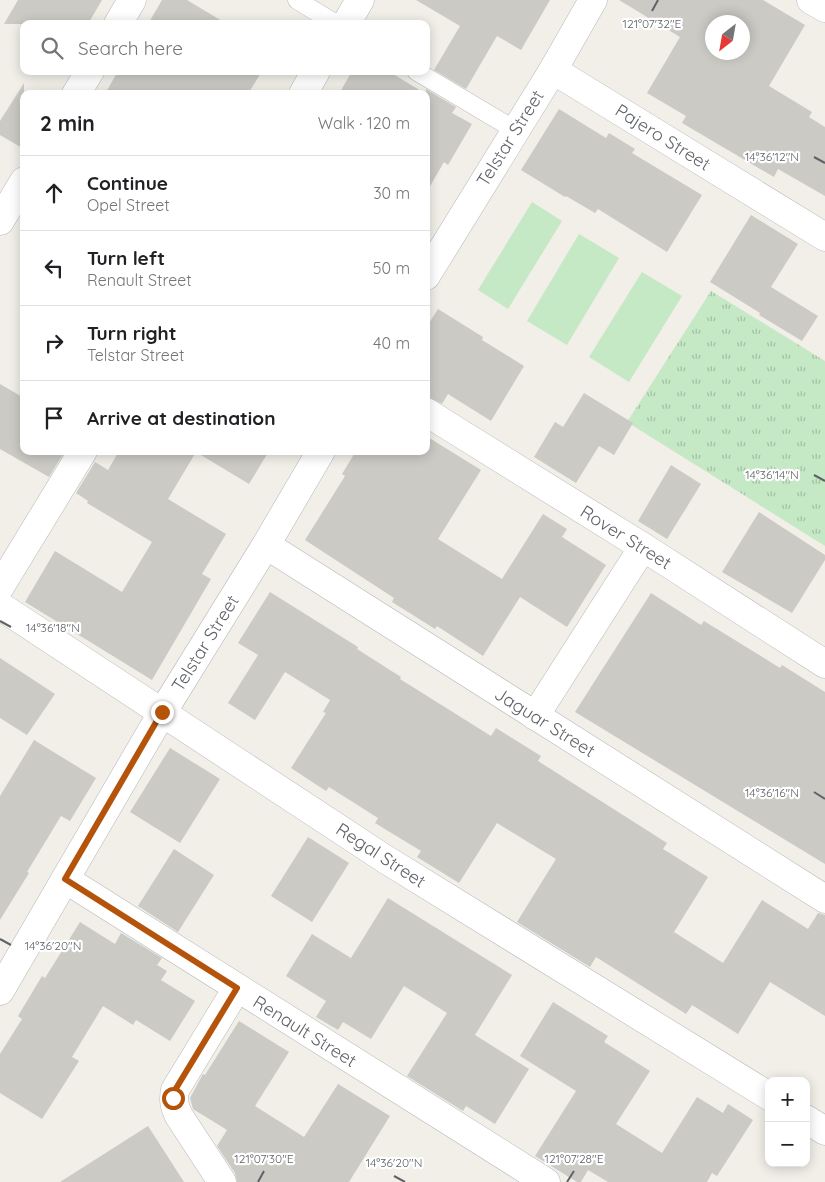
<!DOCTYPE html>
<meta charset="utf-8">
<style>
:root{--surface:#fff;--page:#f2f2f2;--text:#202124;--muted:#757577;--line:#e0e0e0}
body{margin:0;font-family:Quicksand,sans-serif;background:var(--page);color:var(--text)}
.controls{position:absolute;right:15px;bottom:15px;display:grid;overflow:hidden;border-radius:10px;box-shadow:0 2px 12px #0003}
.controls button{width:45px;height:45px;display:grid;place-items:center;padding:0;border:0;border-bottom:1px solid var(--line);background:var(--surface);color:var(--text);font:25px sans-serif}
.compass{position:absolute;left:705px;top:15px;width:45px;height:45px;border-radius:50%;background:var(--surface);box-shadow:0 2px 12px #0003;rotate:211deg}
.stop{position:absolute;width:15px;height:15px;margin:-11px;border:4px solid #b45309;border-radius:50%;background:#fff}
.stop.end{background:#b45309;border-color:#fff;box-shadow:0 1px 5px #0008}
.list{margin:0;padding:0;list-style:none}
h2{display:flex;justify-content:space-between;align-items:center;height:65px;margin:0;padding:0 20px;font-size:21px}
h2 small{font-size:16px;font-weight:400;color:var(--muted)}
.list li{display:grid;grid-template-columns:32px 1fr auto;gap:15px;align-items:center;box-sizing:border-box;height:75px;padding:0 20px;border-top:1px solid var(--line)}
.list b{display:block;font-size:19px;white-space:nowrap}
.list p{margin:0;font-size:16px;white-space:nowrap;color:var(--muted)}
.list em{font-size:16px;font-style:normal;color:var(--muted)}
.icon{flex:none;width:28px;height:28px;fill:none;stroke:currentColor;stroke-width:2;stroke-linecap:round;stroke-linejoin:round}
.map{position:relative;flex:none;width:825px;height:1182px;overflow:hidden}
.search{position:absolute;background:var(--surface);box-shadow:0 2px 12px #0003;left:20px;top:20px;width:410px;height:55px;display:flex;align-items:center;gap:12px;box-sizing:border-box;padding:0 18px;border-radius:10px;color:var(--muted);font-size:19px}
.panel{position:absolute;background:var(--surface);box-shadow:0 2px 12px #0003;left:20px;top:90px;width:410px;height:365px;border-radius:10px}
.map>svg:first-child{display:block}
</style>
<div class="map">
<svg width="825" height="1182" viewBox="0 0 825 1182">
<defs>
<pattern id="grass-tufts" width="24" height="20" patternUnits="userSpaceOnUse" patternTransform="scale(1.25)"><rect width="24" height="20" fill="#c5e8c5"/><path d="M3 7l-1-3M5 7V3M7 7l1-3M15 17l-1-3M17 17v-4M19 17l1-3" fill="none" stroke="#a3c0a4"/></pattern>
</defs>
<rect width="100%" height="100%" fill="#f1efe8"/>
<!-- grass -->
<polygon fill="url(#grass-tufts)" points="711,291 825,361 825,546 627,422"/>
<!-- pitch -->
<g fill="#c5e8c5">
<polygon points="532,202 562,221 508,309 478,290"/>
<polygon points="579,234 619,258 567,345 527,321"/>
<polygon points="642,272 682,296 629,382 589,357"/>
</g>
<!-- building -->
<g fill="#cccac5" fill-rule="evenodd">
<polygon points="18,0 102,0 88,24 4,24"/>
<polygon points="162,0 187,0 227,24 148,24"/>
<polygon points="416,0 550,0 521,50 497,36 466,89 434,70 460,26"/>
<path d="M 619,0 L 763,0 L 805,25 L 769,86 L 812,112 L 809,117 L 825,127 L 825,196 L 778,169 L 774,177 L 682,123 L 686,116 L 647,93 L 680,37 ZM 712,22 L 742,22 L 742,52 L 712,52 Z"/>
<polygon points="118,71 262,71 248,94 105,94"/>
<polygon points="352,71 388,71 426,94 426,89 456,107 452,113 472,124 448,165 444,162 426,193 426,94 339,94"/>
<polygon points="24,83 24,149 0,135 0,121"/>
<polygon points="559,109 606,138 609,133 635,149 632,153 702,195 667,252 598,209 595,213 566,196 565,197 521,170"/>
<polygon points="751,215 798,244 771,287 818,316 802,341 759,315 760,313 710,282"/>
<polygon points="438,309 483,337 482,340 524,366 491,421 448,394 442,404 426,396 426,328"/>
<polygon points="0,384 24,398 24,451 65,451 49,477 0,449"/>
<polygon points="584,393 633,423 614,455 599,446 576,483 534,457 555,422 563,427"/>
<polygon points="426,436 481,470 438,539 502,579 543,514 567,529 562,537 606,565 567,627 520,597 483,656 437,626 435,629 416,617 392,602 394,598 305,540 345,476 342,474 356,451 426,451"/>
<polygon points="119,451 269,451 249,484 196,452 168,499 226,534 202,574 211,579 152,680 25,602 55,551 122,592 152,542 87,503 88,501 76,493 95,462 108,470"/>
<polygon points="671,465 701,484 667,539 638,521"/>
<polygon points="759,512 825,555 825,560 792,613 722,572"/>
<polygon points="270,592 358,647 357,649 401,677 400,679 491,736 496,728 541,756 538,761 667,843 663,849 708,877 674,932 723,963 762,900 808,929 818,913 825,915 825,1016 770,982 738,1034 692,1005 686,1014 596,957 590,967 517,922 556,859 497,823 459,883 417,857 421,851 375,823 378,818 329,787 326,791 291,768 326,713 323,712 330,700 285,672 255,720 228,703 258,655 238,643"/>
<polygon points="651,593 701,625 704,621 780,668 782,665 825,692 825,864 575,712"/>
<polygon points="0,658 55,694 27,735 0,718"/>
<polygon points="34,740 96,778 70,821 61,816 27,872 29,873 0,920 0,796"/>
<polygon points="170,748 220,779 180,843 130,812"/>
<polygon points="308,837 349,863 312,922 271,896"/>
<polygon points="174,849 214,875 178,932 138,906"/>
<polygon points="388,898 512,975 475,1035 529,1069 495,1124 466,1106 463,1111 407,1076 447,1013 404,986 371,1039 343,1022 338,1030 316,1017 326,1001 286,976 312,934 351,958"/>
<polygon points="80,922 115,944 121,933 162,958 157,965 167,971 161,980 195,1001 170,1041 136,1020 133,1025 103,1006 72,1057 79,1061 42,1119 0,1093 0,1054 22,1019 18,1016 42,976 45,978"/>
<polygon points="553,1002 608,1036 604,1042 650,1071 616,1124 662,1153 697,1097 723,1113 728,1104 753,1120 717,1176 712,1173 707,1182 608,1182 588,1170 581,1182 577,1182 535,1156 576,1091 520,1056"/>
<polygon points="239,1021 289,1052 255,1106 304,1137 338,1084 390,1116 349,1182 237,1182 235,1173 217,1146 227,1130 193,1109 190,1098 203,1074 205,1075"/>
<polygon points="148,1126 184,1182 60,1182"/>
</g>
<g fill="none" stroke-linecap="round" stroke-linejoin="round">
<!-- lane casing -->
<g stroke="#b5b8bc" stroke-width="19">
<g id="lane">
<polyline points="297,0 336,24"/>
<polyline points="416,71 515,130"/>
</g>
</g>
<!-- street casing -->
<g stroke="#b5b8bc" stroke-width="29">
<g id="street">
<polyline points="811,0 825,8"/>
<polyline points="118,24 132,0"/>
<polyline points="346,24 360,0"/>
<polyline points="553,70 825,237"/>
<polyline points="76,94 90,71"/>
<polyline points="303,94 316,71"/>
<polyline points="0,221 24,181"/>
<polyline points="426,276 553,70 593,0"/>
<polyline points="426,412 643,547 825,664"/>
<polyline points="266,545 825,899"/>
<polyline points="0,587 83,451"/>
<polyline points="0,606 385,859 769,1096"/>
<polyline points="535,716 643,547"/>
<polyline points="65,879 546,1182"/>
<polyline points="0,991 162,713 266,545 321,451"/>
<polyline points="806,1119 825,1131"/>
<path d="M 222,1182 L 179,1116 C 174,1106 173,1100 175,1090 L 237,988"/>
</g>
</g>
<!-- lane -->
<use href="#lane" stroke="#fff" stroke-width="18"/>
<!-- street -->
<use href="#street" stroke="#fff" stroke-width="28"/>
</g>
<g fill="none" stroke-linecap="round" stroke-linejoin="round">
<!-- route -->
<polyline stroke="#b45309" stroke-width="6" points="162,712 65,879 237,988 175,1090 173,1098"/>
</g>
<!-- ticks -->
<path fill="none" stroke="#5f6368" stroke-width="2" d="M 652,11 L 658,0M 814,157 L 825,163M 814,475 L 825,481M 0,621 L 11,627M 814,792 L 825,799M 0,939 L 11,945M 394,1176 L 405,1182M 258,1182 L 264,1171M 567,1182 L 574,1171"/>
<g text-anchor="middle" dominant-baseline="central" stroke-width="4.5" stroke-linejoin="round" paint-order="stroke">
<!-- street labels -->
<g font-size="18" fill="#5f6368" stroke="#fff">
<text transform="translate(663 137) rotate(32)">Pajero Street</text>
<text transform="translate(510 138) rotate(-58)">Telstar Street</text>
<text transform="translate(626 537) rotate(32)">Rover Street</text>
<text transform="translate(205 643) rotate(-58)">Telstar Street</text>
<text transform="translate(545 722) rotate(32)">Jaguar Street</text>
<text transform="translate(381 855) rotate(33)">Regal Street</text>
<text transform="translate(305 1031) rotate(32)">Renault Street</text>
</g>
</g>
<g font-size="12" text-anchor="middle" fill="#5f6368" stroke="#fff" stroke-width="4.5" stroke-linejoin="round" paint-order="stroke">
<text x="652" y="28">121°07'32"E</text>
<text x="772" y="161">14°36'12"N</text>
<text x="772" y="479">14°36'14"N</text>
<text x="53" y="632">14°36'18"N</text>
<text x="772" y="797">14°36'16"N</text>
<text x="53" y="950">14°36'20"N</text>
<text x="264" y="1163">121°07'30"E</text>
<text x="574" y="1163">121°07'28"E</text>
<text x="394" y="1167">14°36'20"N</text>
</g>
</svg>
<div class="controls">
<button>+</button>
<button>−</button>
</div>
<svg class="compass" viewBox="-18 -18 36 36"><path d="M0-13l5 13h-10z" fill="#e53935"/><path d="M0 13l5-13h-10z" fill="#757577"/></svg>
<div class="stop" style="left:173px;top:1098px"></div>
<div class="stop end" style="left:162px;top:712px"></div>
<div class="search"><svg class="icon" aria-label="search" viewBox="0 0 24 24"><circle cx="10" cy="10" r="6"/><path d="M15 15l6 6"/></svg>Search here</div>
<section class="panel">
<h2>2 min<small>Walk · 120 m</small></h2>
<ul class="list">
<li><svg class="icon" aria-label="ahead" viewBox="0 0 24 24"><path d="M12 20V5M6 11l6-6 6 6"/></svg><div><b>Continue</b><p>Opel Street</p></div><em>30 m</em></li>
<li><svg class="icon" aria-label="left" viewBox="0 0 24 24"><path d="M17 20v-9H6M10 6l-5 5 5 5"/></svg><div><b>Turn left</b><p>Renault Street</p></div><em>50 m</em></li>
<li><svg class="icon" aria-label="right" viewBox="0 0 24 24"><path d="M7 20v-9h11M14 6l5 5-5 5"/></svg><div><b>Turn right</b><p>Telstar Street</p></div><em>40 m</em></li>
<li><svg class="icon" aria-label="arrive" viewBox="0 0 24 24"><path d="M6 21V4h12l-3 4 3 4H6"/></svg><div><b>Arrive at destination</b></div></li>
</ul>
</section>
</div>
